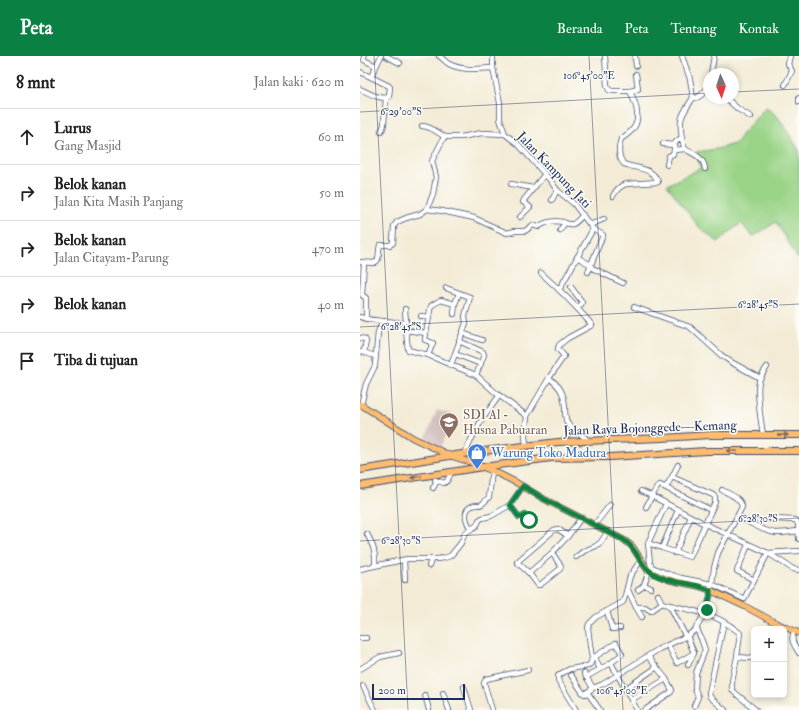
<!DOCTYPE html>
<html lang="id">
<meta charset="utf-8">
<style>
:root{--surface:#fff;--page:#f6f6f6;--text:#202124;--muted:#757577;--line:#e0e0e0;--accent:#0b8043}
body{margin:0;font-family:"IM FELL Double Pica",serif;background:var(--page);color:var(--text)}
.controls{position:absolute;right:12px;bottom:12px;display:grid;overflow:hidden;border-radius:6px;box-shadow:0 2px 6px #0003}
.controls button{width:36px;height:36px;display:grid;place-items:center;padding:0;border:0;border-bottom:1px solid var(--line);background:var(--surface);color:var(--text);font:20px sans-serif}
.compass{position:absolute;left:343px;top:12px;width:36px;height:36px;border-radius:50%;background:var(--surface);box-shadow:0 2px 6px #0003;rotate:177deg}
.scale{position:absolute;left:12px;bottom:10px;width:93px;box-sizing:border-box;padding-left:4px;border:2px solid #1b2f5e;border-top:0;font-size:11px;line-height:14px;white-space:nowrap;color:#1b2f5e;-webkit-text-stroke:3px #fdfcf7;paint-order:stroke}
.stop{position:absolute;width:12px;height:12px;margin:-9px;border:3px solid #0b8043;border-radius:50%;background:#fff}
.stop.end{background:#0b8043;border-color:#fff;box-shadow:0 1px 4px #0008}
.list{margin:0;padding:0;list-style:none}
h2{display:flex;justify-content:space-between;align-items:center;height:52px;margin:0;padding:0 16px;font-size:17px}
h2 small{font-size:13px;font-weight:400;color:var(--muted)}
.list li{display:grid;grid-template-columns:26px 1fr auto;gap:12px;align-items:center;box-sizing:border-box;height:56px;padding:0 16px;border-top:1px solid var(--line)}
.list b{display:block;font-size:15px;white-space:nowrap}
.list p{margin:0;font-size:13px;white-space:nowrap;color:var(--muted)}
.list em{font-size:13px;font-style:normal;color:var(--muted)}
.icon{flex:none;width:22px;height:22px;fill:none;stroke:currentColor;stroke-width:2;stroke-linecap:round;stroke-linejoin:round}
.map{position:relative;flex:none;width:439px;height:654px;overflow:hidden}
header{display:flex;align-items:center;gap:24px;box-sizing:border-box;height:56px;padding:0 20px;background:var(--accent);color:#fff}
header strong{font-size:19px}
nav{display:flex;gap:22px;margin-inline-start:auto;font-size:14px}
main{display:flex}
aside{flex:1;background:var(--surface)}
.map>svg:first-child{display:block}
</style>
<header>
<strong>Peta</strong>
<nav><a>Beranda</a><a>Peta</a><a>Tentang</a><a>Kontak</a></nav>
</header>
<main>
<aside>
<h2>8 mnt<small>Jalan kaki · 620 m</small></h2>
<ul class="list">
<li><svg class="icon" aria-label="ahead" viewBox="0 0 24 24"><path d="M12 20V5M6 11l6-6 6 6"/></svg><div><b>Lurus</b><p>Gang Masjid</p></div><em>60 m</em></li>
<li><svg class="icon" aria-label="right" viewBox="0 0 24 24"><path d="M7 20v-9h11M14 6l5 5-5 5"/></svg><div><b>Belok kanan</b><p>Jalan Kita Masih Panjang</p></div><em>50 m</em></li>
<li><svg class="icon" aria-label="right" viewBox="0 0 24 24"><path d="M7 20v-9h11M14 6l5 5-5 5"/></svg><div><b>Belok kanan</b><p>Jalan Citayam-Parung</p></div><em>470 m</em></li>
<li><svg class="icon" aria-label="right" viewBox="0 0 24 24"><path d="M7 20v-9h11M14 6l5 5-5 5"/></svg><div><b>Belok kanan</b></div><em>40 m</em></li>
<li><svg class="icon" aria-label="arrive" viewBox="0 0 24 24"><path d="M6 21V4h12l-3 4 3 4H6"/></svg><div><b>Tiba di tujuan</b></div></li>
</ul>
</aside>
<div class="map">
<svg width="439" height="654" viewBox="0 0 439 654">
<rect width="100%" height="100%" fill="#fdfcf7"/>
<filter id="ink" filterUnits="userSpaceOnUse"><feTurbulence type="fractalNoise" baseFrequency=".025" numOctaves="2"/><feDisplacementMap in="SourceGraphic" scale="8" xChannelSelector="R" yChannelSelector="G"/><feConvolveMatrix kernelMatrix="1 2 1 2 8 2 1 2 1" color-interpolation-filters="sRGB"/></filter>
<filter id="wash" filterUnits="userSpaceOnUse"><feTurbulence type="fractalNoise" baseFrequency=".012" numOctaves="4" result="noise"/><feDisplacementMap in="SourceGraphic" scale="16" xChannelSelector="R" yChannelSelector="G"/><feGaussianBlur stdDeviation="0.9" result="paint"/><feColorMatrix in="noise" values="0 0 0 0 0 0 0 0 0 0 0 0 0 0 0 0 0 1.4 0 .05"/><feComposite in="paint" operator="in"/></filter>
<g filter="url(#wash)">
<rect width="100%" height="100%" fill="#f3ebd5"/>
<!-- industrial -->
<polygon fill="#d1bfbd" points="77,354 93,359 80,393 64,386"/>
<!-- green -->
<polygon fill="#99d386" stroke="#5a8172" points="406,51 418,61 439,94 439,202 438,203 416,166 396,179 392,180 381,167 358,186 339,171 307,129 341,112 336,96 357,93 377,87 381,79"/>
</g>
<g filter="url(#ink)">
<g fill="none" stroke-linecap="round" stroke-linejoin="round">
<!-- minor casing -->
<g stroke="#3b4b70" stroke-width="6">
<g id="minor">
<polyline points="4,0 4,4 16,10"/>
<polyline points="26,0 40,7"/>
<path d="M 79,0 C 83,2 85,6 89,8 C 103,15 118,13 133,12"/>
<polyline points="133,0 133,12 140,47 140,63 145,78 158,88 190,124 197,134 214,148 233,173 243,179 228,216"/>
<path d="M 245,0 L 247,30 L 249,34 L 252,35 L 270,35 C 275,46 282,62 273,73 C 270,77 265,80 261,83 C 258,91 258,102 264,108 C 276,113 293,111 298,126 L 266,128 C 259,130 256,134 253,140"/>
<polyline points="275,0 276,10"/>
<polyline points="322,0 330,23 333,42"/>
<polyline points="0,16 11,21 21,0"/>
<polyline points="351,18 354,0"/>
<polyline points="425,29 432,15 428,8 430,0"/>
<path d="M 0,33 C 9,37 20,44 29,41 L 30,31 L 29,30 L 11,21"/>
<polyline points="270,35 278,33 276,18"/>
<polyline points="366,42 378,53 391,61"/>
<polyline points="439,42 439,46"/>
<path d="M 62,70 C 71,70 78,77 85,81"/>
<polyline points="21,75 23,72 24,68 26,42"/>
<path d="M 145,78 L 122,77 L 101,81 L 85,81 L 83,83 L 72,105 L 76,121 L 73,138 L 67,153 L 82,155 L 114,162 L 147,177 L 155,175 L 165,175 L 173,169 L 178,171 C 185,166 194,164 203,166 C 206,167 209,169 213,168 C 217,166 220,162 223,159"/>
<path d="M 322,82 C 316,85 314,86 314,94 L 325,93"/>
<polyline points="303,88 314,89"/>
<polyline points="307,109 309,100 313,98 314,94"/>
<path d="M 345,113 C 344,101 333,98 325,93 C 322,86 319,68 322,61 C 324,55 329,48 333,42 C 340,43 345,35 349,30"/>
<polyline points="151,128 173,132"/>
<polyline points="192,144 197,134"/>
<polyline points="160,161 170,151 163,146 164,144 185,118"/>
<polyline points="230,169 244,163"/>
<polyline points="200,174 205,167"/>
<polyline points="217,201 231,209"/>
<path d="M 0,206 L 14,207 L 17,205 C 20,200 18,195 20,189 L 30,189 L 33,187 L 34,170 L 37,166 L 46,162 L 60,158 L 67,153"/>
<polyline points="4,207 2,239 6,242 6,263"/>
<polyline points="230,211 263,227"/>
<polyline points="211,231 222,246 221,249 217,252"/>
<polyline points="199,234 233,173"/>
<polyline points="274,251 330,271 361,299 371,306 400,322"/>
<polyline points="45,253 46,267"/>
<polyline points="94,258 95,248 99,237"/>
<path d="M 0,261 C 8,264 15,264 23,265 C 31,265 38,267 46,267 L 46,274 L 66,277 L 69,261 L 61,260"/>
<path d="M 69,261 C 71,247 69,251 81,244 L 95,248"/>
<polyline points="46,274 48,294 68,299 91,309 106,267 105,260 110,241 86,232"/>
<polyline points="66,277 65,284 73,287 68,299"/>
<polyline points="102,277 122,284"/>
<polyline points="0,282 5,283 6,285 4,296 0,296"/>
<polyline points="3,296 15,300"/>
<polyline points="95,298 121,308"/>
<polyline points="91,309 116,319 124,299 123,296 99,285"/>
<polyline points="116,319 136,337 167,360"/>
<path d="M 189,322 C 200,330 204,337 205,351 C 205,356 205,362 207,367 C 212,374 223,379 229,385"/>
<polyline points="1,349 6,328 15,310 18,276 23,265"/>
<path d="M 403,379 C 401,364 396,339 399,325 C 401,320 404,315 407,311"/>
<path d="M 166,389 L 165,380 L 167,360 L 189,322 L 204,300 L 198,293 L 199,289 L 208,282 L 232,269 C 216,250 199,233 181,217"/>
<polyline points="105,398 111,384 121,365 139,340"/>
<polyline points="312,421 318,409"/>
<polyline points="75,424 84,427 87,425 92,415"/>
<polyline points="306,431 312,421 353,439 355,441 355,446 330,501 302,492 288,487 306,448"/>
<polyline points="73,432 77,425"/>
<polyline points="281,435 292,440 286,451"/>
<polyline points="150,449 159,461 162,461 165,459 167,460 169,464 165,468"/>
<path d="M 378,460 C 388,466 404,476 416,477 C 423,477 431,476 438,475"/>
<polyline points="411,463 436,464 438,468 439,483"/>
<polyline points="235,468 250,449"/>
<path d="M 111,473 C 106,466 102,454 112,450 C 115,448 119,450 122,448 C 125,446 127,443 129,441 L 132,415"/>
<path d="M 7,478 C 13,489 16,497 15,509"/>
<polyline points="288,487 290,507 292,511 308,518 321,522 352,528 384,543 408,497 345,468 292,440 298,430 300,429 351,454"/>
<polyline points="388,489 377,515 394,524"/>
<polyline points="302,492 318,454"/>
<polyline points="192,497 201,510 200,513 180,529 178,529 169,517 157,506 194,474 198,473 208,480"/>
<polyline points="315,497 331,461"/>
<polyline points="408,497 433,513 439,514"/>
<polyline points="408,497 439,495"/>
<polyline points="216,501 224,495 236,490 241,486 248,475"/>
<polyline points="44,504 45,524"/>
<polyline points="69,510 71,504"/>
<polyline points="0,513 47,503 77,503 84,502 90,500 92,498 101,487 105,477 116,470 118,467 119,464 122,462 131,460 150,449 163,430"/>
<polyline points="289,515 284,529 291,532"/>
<polyline points="169,517 192,497 208,480 221,462"/>
<polyline points="267,532 276,551 285,551 291,555 302,547"/>
<polyline points="278,534 281,532 284,529"/>
<path d="M 298,539 L 302,547 C 316,551 330,553 345,558 C 357,561 370,569 380,577 L 377,601 L 372,625 L 372,633 L 374,636 L 396,654"/>
<polyline points="310,550 326,581"/>
<polyline points="276,551 282,561"/>
<polyline points="247,555 252,573 260,572"/>
<polyline points="364,566 349,637 350,641 365,654"/>
<path d="M 434,575 C 430,585 434,588 439,597"/>
<polyline points="327,580 334,597"/>
<polyline points="0,582 6,582"/>
<polyline points="308,589 317,607 334,597 328,609"/>
<polyline points="377,601 390,602"/>
<polyline points="0,613 20,601 39,597"/>
<polyline points="240,613 236,604 236,600 256,587 262,598 251,607"/>
<polyline points="224,617 233,632"/>
<path d="M 211,619 L 223,637 L 225,638 L 233,632 L 243,628 L 299,593 L 327,580 L 335,574 L 347,554 L 350,540 L 350,534 L 352,528 L 354,512 L 358,497 L 382,451 C 381,442 369,438 362,434"/>
<polyline points="226,621 251,607 277,654"/>
<polyline points="3,630 15,654"/>
<polyline points="104,631 111,654"/>
<polyline points="265,633 297,611"/>
<polyline points="227,636 240,654"/>
<polyline points="83,637 89,654"/>
<polyline points="65,639 69,654"/>
<polyline points="271,644 306,623"/>
<polyline points="334,650 338,641 335,633 336,617 345,594 342,585 337,573"/>
<polyline points="132,654 124,627 126,623 168,614"/>
<polyline points="216,654 198,624 198,620 202,617 210,613 228,610 231,607 232,602 230,589 228,572 229,568 236,561 263,546 265,540 270,520 281,504"/>
<polyline points="285,654 311,636 312,634 306,623 288,600"/>
</g>
</g>
<!-- major casing -->
<g stroke="#3b4b70" stroke-width="7">
<polyline id="major" points="0,348 53,382 91,400 110,406 135,416 157,427 184,443 264,484 272,490 287,513 295,518 310,524 338,530 350,534 386,551 416,567 439,577"/>
</g>
<!-- highway casing -->
<g stroke="#3b4b70" stroke-width="8">
<g id="highway">
<polyline points="0,414 115,396 198,386 302,382 350,379 439,379"/>
<polyline points="0,430 123,411 191,402 250,401 346,395 439,395"/>
</g>
</g>
<!-- minor -->
<use href="#minor" stroke="#fff" stroke-width="4.5"/>
<!-- major -->
<use href="#major" stroke="#febc70" stroke-width="5.5"/>
<!-- highway -->
<use href="#highway" stroke="#febc70" stroke-width="6"/>
</g>
<!-- one-way arrows -->
<defs><path id="oneway-solid" d="M-6-.8H1V-3.2L6.5 0L1 3.2V.8H-6Z"/></defs>
<g fill="#816e66">
<use href="#oneway-solid" transform="translate(423 379) rotate(-1)"/>
<use href="#oneway-solid" transform="translate(372 395) rotate(180)"/>
<use href="#oneway-solid" transform="translate(56 421) rotate(170)"/>
</g>
</g>
<g fill="none" stroke-linecap="round" stroke-linejoin="round" filter="url(#ink)">
<!-- route -->
<path stroke="#0b8043" stroke-width="5" d="M 169,464 L 166,459 L 162,461 L 159,461 L 150,449 L 163,430 L 184,443 L 264,484 C 276,492 278,504 287,513 C 301,525 321,526 338,530 C 342,531 346,533 350,534 L 350,540 L 347,554"/>
</g>
<!-- ticks -->
<path fill="none" stroke="#1b2f5e" stroke-width="1" stroke-opacity="0.45" d="M 14,0 L 48,654M 229,0 L 263,654M 373,36 L 439,33M 0,56 L 349,37M 0,271 L 439,248M 0,485 L 439,462"/>
<!-- icons -->
<defs>
<g id="school-pin" transform="scale(1)"><path d="M0 17L-7.5 6A9.5 9.5 0 1 1 7.5 6Z" fill="#8d6e63" stroke="#fdfcf7"/><path d="M0-5L7-2L0 1L-7-2ZM-4 1L0 2.5L4 1V4Q0 6-4 4Z" fill="#fff"/></g>
<g id="shop-pin" transform="scale(1)"><path d="M0 17L-7.5 6A9.5 9.5 0 1 1 7.5 6Z" fill="#3f7fe0" stroke="#fdfcf7"/><path d="M-5-2.5h2.3a2.7 3.5 0 0 1 5.4 0H5L5.5 6h-11ZM-1.5-2.5h3a1.5 2.3 0 0 0-3 0Z" fill="#fff"/></g>
</defs>
<g fill-rule="evenodd">
<use href="#school-pin" x="89" y="366"/>
<use href="#shop-pin" x="117" y="397"/>
</g>
<g text-anchor="middle" dominant-baseline="central" stroke-width="3" stroke-linejoin="round" paint-order="stroke">
<!-- street labels -->
<g font-size="13" fill="#1b2f5e" stroke="#fdfcf7">
<text transform="translate(194 114) rotate(46)">Jalan Kampung Jati</text>
<text transform="translate(290 372) rotate(-2)">Jalan Raya Bojonggede—Kemang</text>
</g>
<!-- education labels -->
<g font-size="13" fill="#785e54" stroke="#fdfcf7" text-anchor="start">
<text x="103" y="359">SDI Al -<tspan x="103" dy="15">Husna Pabuaran</tspan></text>
</g>
<!-- shop labels -->
<g font-size="13" fill="#366cbe" stroke="#fdfcf7" text-anchor="start">
<text x="131" y="397">Warung Toko Madura</text>
</g>
</g>
<g font-size="10" text-anchor="middle" fill="#1b2f5e" stroke="#fdfcf7" stroke-width="3" stroke-linejoin="round" paint-order="stroke">
<text x="229" y="23">106°45'00"E</text>
<text x="41" y="59">6°29'00"S</text>
<text x="398" y="252">6°28'45"S</text>
<text x="41" y="274">6°28'45"S</text>
<text x="398" y="466">6°28'30"S</text>
<text x="41" y="488">6°28'30"S</text>
<text x="262" y="638">106°45'00"E</text>
</g>
</svg>
<div class="controls">
<button>+</button>
<button>−</button>
</div>
<svg class="compass" viewBox="-18 -18 36 36"><path d="M0-13l5 13h-10z" fill="#e53935"/><path d="M0 13l5-13h-10z" fill="#757577"/></svg>
<div class="scale">200 m</div>
<div class="stop" style="left:169px;top:464px"></div>
<div class="stop end" style="left:347px;top:554px"></div>
</div>
</main>
